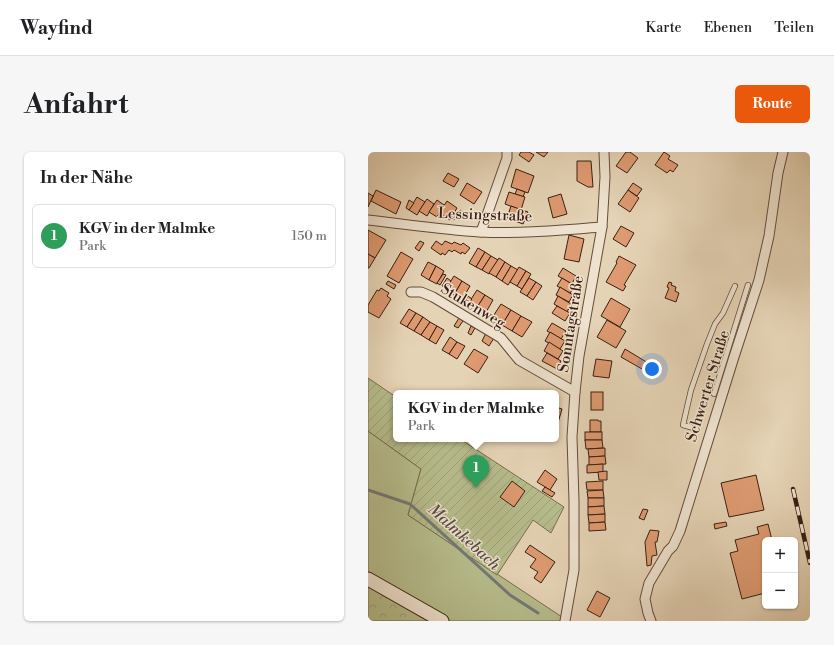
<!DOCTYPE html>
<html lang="de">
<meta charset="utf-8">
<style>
:root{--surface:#fff;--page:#f6f6f6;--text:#202124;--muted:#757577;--line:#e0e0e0;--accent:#ea580c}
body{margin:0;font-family:"Libre Bodoni",serif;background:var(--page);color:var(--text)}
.controls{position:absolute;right:12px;bottom:12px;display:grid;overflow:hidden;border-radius:6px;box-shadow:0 1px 3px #0004}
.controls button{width:36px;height:36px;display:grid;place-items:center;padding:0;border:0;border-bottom:1px solid var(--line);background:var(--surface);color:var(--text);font:20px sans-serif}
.you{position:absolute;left:284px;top:217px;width:14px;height:14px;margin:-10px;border:3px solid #fff;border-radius:50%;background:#1a73e8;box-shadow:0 0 0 6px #1a73e833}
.badge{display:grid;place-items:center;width:26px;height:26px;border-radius:50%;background:var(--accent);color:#fff;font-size:13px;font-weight:700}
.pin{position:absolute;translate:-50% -33px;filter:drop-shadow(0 1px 2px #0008)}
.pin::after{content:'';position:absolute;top:21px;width:14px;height:12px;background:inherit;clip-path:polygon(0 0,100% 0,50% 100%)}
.popup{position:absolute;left:25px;top:238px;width:166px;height:52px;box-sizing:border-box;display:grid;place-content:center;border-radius:6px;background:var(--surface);filter:drop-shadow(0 1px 3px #0005);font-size:13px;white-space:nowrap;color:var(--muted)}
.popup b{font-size:15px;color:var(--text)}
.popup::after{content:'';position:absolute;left:50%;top:100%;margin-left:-8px;border:8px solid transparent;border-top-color:var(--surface)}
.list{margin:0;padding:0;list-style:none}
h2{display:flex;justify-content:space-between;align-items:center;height:52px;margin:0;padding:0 16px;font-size:17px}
h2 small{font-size:13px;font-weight:400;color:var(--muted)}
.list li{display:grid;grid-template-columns:26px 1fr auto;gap:12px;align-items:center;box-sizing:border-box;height:64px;margin:0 8px 8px;padding:0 8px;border:1px solid var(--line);border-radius:6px}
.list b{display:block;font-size:15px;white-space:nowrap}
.list p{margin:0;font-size:13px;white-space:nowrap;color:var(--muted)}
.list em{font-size:13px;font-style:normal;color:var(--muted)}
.map{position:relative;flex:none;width:442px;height:469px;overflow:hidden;border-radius:6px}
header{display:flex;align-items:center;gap:24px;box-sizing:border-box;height:56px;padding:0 20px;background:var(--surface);border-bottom:1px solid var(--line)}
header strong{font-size:19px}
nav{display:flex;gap:22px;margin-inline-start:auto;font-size:14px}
.intro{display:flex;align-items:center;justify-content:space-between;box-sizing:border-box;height:96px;padding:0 24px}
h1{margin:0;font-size:28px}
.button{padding:10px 18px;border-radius:6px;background:var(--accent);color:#fff;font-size:14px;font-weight:700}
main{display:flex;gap:24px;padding:0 24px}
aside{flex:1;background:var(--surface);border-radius:6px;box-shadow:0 1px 3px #0004}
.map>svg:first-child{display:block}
</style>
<header>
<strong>Wayfind</strong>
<nav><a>Karte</a><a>Ebenen</a><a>Teilen</a></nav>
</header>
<div class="intro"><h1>Anfahrt</h1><a class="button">Route</a></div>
<main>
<aside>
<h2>In der Nähe<small></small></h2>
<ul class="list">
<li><span class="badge" style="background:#2e9e5b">1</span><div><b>KGV in der Malmke</b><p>Park</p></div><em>150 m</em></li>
</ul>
</aside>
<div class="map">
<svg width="442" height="469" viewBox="0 0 442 469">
<defs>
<pattern id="forest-crowns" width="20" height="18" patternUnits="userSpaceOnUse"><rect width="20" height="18" fill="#b6bc8c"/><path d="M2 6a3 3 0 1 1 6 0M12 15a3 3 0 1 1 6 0" fill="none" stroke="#9da178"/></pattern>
<pattern id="garden-furrows" width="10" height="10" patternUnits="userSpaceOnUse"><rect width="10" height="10" fill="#b6bc8c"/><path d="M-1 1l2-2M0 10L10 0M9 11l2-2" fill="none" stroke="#9da178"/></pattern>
</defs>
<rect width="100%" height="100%" fill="#e5d3b5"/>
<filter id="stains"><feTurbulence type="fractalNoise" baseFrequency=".005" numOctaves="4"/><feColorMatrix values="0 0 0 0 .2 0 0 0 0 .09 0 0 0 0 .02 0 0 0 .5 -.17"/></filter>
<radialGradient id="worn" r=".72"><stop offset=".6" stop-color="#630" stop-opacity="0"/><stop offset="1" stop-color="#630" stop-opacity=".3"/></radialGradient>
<!-- green -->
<polygon fill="#b6bc8c" stroke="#786d4f" points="0,279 53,317 40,363 197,467 197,469 74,469 0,427"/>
<!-- forest -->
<polygon fill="url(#forest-crowns)" stroke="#786d4f" points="0,427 74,469 0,469"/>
<!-- garden -->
<polygon fill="url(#garden-furrows)" stroke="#786d4f" points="0,226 28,245 28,287 92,287 196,355 183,381 165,368 129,423 40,363 53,317 0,279"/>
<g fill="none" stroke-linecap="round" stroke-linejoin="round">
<!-- stream -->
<polyline stroke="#737975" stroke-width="3" points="0,338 42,352 142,443 170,461"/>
</g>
<!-- building -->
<g fill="#de9a70" stroke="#3a1e12">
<polygon points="153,0 161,0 166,3 161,10 151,3"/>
<polygon points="168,0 180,0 176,5"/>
<polygon points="258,0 262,0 270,6 259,21 248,14"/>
<polygon points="296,0 302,4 300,7 310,13 305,20 302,18 299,21 287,13"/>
<polygon points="209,9 223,9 225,35 220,35 209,29"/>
<polygon points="148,17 166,24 160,41 143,35"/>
<polygon points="80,21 91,27 86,35 75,29"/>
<polygon points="99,31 114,40 106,52 92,43"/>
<polygon points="265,31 274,37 269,44 260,38"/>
<polygon points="149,37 157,40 155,45 147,42"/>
<polygon points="8,38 33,50 28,62 3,49"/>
<polygon points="260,38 271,46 262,60 250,52"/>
<polygon points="141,40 157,45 153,58 137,52"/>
<polygon points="0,41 5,44 0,55"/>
<polygon points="193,42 199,62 185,66 180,46"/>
<polygon points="49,45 57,50 49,63 41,58"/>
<polygon points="59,47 66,52 59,64 51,59"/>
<polygon points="41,48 46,51 41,58 38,56"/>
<polygon points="69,48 76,53 69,65 61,60"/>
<polygon points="79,49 89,56 82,68 71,61"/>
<polygon points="143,54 160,60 155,72 139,66"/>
<polygon points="92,58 96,61 91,68 88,66 86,68 83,66 87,59 90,61"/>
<polygon points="253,74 266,81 258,95 245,87"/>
<polygon points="0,78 18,88 7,106 0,102"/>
<polygon points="201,83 216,87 211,110 196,107"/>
<polygon points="52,89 56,91 51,99 47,96"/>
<polygon points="68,89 74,93 77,89 84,92 86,90 93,93 95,91 102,96 97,102 94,100 93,102 86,98 84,100 81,98 77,103 74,101 73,103 63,96"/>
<polygon points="110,96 117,100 108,115 101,111"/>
<polygon points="33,100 45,107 31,131 19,124"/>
<polygon points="117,100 123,104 114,118 108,115"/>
<polygon points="0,102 7,106 1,116 0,116"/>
<polygon points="123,104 130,108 121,122 114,118"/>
<polygon points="251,104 268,113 256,133 258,134 255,139 238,130 249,111 248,110"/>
<polygon points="131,106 137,110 128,125 121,121"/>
<polygon points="60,110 68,114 61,128 53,123"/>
<polygon points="137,110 143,114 134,129 128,125"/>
<polygon points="68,114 76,119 69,132 61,128"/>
<polygon points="143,114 150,118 140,133 134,129"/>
<polygon points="151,115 158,119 149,134 142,130"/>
<polygon points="195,116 208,124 204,132 190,124"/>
<polygon points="158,119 163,122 154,137 149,134"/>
<polygon points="75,122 78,123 72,133 69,131"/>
<polygon points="86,124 94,129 86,143 77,138"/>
<polygon points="79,126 83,129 78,136 74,134"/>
<polygon points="161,126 168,130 159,144 152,140"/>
<polygon points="194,126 207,134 202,141 189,134"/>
<polygon points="20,129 28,133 26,137 18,132"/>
<polygon points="94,129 102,134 94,148 86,143"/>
<polygon points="168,130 174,134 165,148 159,144"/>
<polygon points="301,130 304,131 303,133 308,135 307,139 311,141 308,150 297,146 301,136 299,135"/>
<polygon points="192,135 205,143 201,150 188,143"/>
<polygon points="13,136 21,141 19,144 23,147 11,166 0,160 0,153 9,138 11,139"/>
<polygon points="109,138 117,143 108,157 100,152"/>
<polygon points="117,143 125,148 117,162 108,157"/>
<polygon points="100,144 104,147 98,155 95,153"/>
<polygon points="190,144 203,152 199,160 186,152"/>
<polygon points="243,146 262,157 252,175 233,164"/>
<polygon points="133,152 143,158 134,173 124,166"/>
<polygon points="189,154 202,161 197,169 184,161"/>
<polygon points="41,157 48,161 39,175 32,171"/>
<polygon points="143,158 153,164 144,179 134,173"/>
<polygon points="48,161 55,165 46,179 39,175"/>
<polygon points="153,164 164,170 154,185 144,179"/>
<polygon points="55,165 62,170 53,183 46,179"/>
<polygon points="91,166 95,169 90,176 86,174"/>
<polygon points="239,168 258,179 248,196 229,185"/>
<polygon points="62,170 69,174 61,188 53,183"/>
<polygon points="184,171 198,179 193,187 179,179"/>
<polygon points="69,174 76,178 68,192 61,188"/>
<polygon points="103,174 107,176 103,183 100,181"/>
<polygon points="182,180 197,189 192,197 177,189"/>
<polygon points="118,181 126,186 121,194 114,189"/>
<polygon points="82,185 89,190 81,202 74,198"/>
<polygon points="89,190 97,194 89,207 81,202"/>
<polygon points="181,190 195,199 190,207 176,199"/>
<polygon points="106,197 120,205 110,221 96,212"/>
<polygon points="257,197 285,214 281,221 253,205"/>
<polygon points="179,201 193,209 189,217 174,209"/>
<polygon points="228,207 244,209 241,226 225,224"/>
<rect x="223" y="240" width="12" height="18"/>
<polygon points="188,255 194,257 189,274 188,274"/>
<polygon points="222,268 230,268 230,269 233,269 233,280 222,280"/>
<rect x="217" y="280" width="17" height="8"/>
<polygon points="217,288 234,288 235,296 218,297"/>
<polygon points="237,296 237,304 221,305 220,297"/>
<polygon points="237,304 238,312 221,313 221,305"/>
<polygon points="235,312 235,320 219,321 219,313"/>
<polygon points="177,318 189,327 182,338 169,330"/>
<polygon points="239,319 239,328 231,328 230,320"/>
<polygon points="388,323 396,358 361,365 353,331"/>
<polygon points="144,329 157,339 146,355 132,345"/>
<polygon points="235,329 235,338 219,338 218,330"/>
<polygon points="177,335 187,341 184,345 174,339"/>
<polygon points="235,338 236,346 220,346 219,339"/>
<polygon points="220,346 236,346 236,354 220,355"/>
<polygon points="236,354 237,362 220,363 220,355"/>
<polygon points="275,357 280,358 276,368 271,366"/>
<polygon points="237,362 237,370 221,371 220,363"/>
<polygon points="237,370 238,378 221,379 221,371"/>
<polygon points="358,370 359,374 347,377 346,372"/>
<polygon points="400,372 404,388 397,388 397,441 374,447 362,401 370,399 367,388 391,382 389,375"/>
<polygon points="282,378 291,379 289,390 287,390 289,403 284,404 283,413 279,414 277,390"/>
<polygon points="162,393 187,410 173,431 166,426 170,420 162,415 168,407 157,400"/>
<polygon points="229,439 242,446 232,465 219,458"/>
</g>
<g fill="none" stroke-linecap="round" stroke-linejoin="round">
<!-- lane casing -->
<g stroke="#654b3b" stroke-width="6">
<g id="lane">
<polyline points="346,242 380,133"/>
<polyline points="329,277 315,273 323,238 339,192 347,172 355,161 367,134"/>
</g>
</g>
<!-- street casing -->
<g stroke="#654b3b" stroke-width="11">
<g id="street">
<path d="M 0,68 C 37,72 75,78 112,80 C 153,82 194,78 234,75"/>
<polyline points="113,80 139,6 139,0"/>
<polyline points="43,140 53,140 65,145 133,186 151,208 207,240"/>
<polyline points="197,469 206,418 206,349 204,285 207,240 211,204 234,75 237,25 236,0"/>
<polyline points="283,469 280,461 277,447 281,431 300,399 305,394 312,379 365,208 391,128 401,84 410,21 415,0"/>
</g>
</g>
<!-- secondary casing -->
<g stroke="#3a1e12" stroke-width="15">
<polyline id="secondary" points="0,427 74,469"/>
</g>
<!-- lane -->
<use href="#lane" stroke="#eee2cf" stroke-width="4.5"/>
<!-- street -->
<use href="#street" stroke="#eee2cf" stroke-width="9"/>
<!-- secondary -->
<use href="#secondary" stroke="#eee2cf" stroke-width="13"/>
<!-- rail casing -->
<g stroke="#3a1e12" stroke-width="4.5">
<polyline id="rail" points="425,337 442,411"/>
</g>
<!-- rail -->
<use href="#rail" stroke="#eee2cf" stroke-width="3" stroke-dasharray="9" stroke-linecap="butt"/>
</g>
<g text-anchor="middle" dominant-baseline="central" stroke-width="3" stroke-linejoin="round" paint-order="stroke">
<!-- street labels -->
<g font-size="15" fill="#3a1e12" stroke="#eee2cf">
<text transform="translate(117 63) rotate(2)">Lessingstraße</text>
<text transform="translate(105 154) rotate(31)">Stukenweg</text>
<text transform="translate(203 172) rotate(-81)">Sonntagstraße</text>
<text transform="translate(340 234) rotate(-73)">Schwerter Straße</text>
</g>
<!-- water labels -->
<g font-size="16" font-style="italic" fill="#564c44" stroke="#eee2cf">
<text transform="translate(96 385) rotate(42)">Malmkebach</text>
</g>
</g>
<rect width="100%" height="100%" filter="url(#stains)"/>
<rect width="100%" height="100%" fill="url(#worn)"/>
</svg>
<div class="controls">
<button>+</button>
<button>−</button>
</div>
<div class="you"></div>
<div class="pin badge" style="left:108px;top:336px;background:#2e9e5b">1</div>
<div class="popup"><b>KGV in der Malmke</b>Park</div>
</div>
</main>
